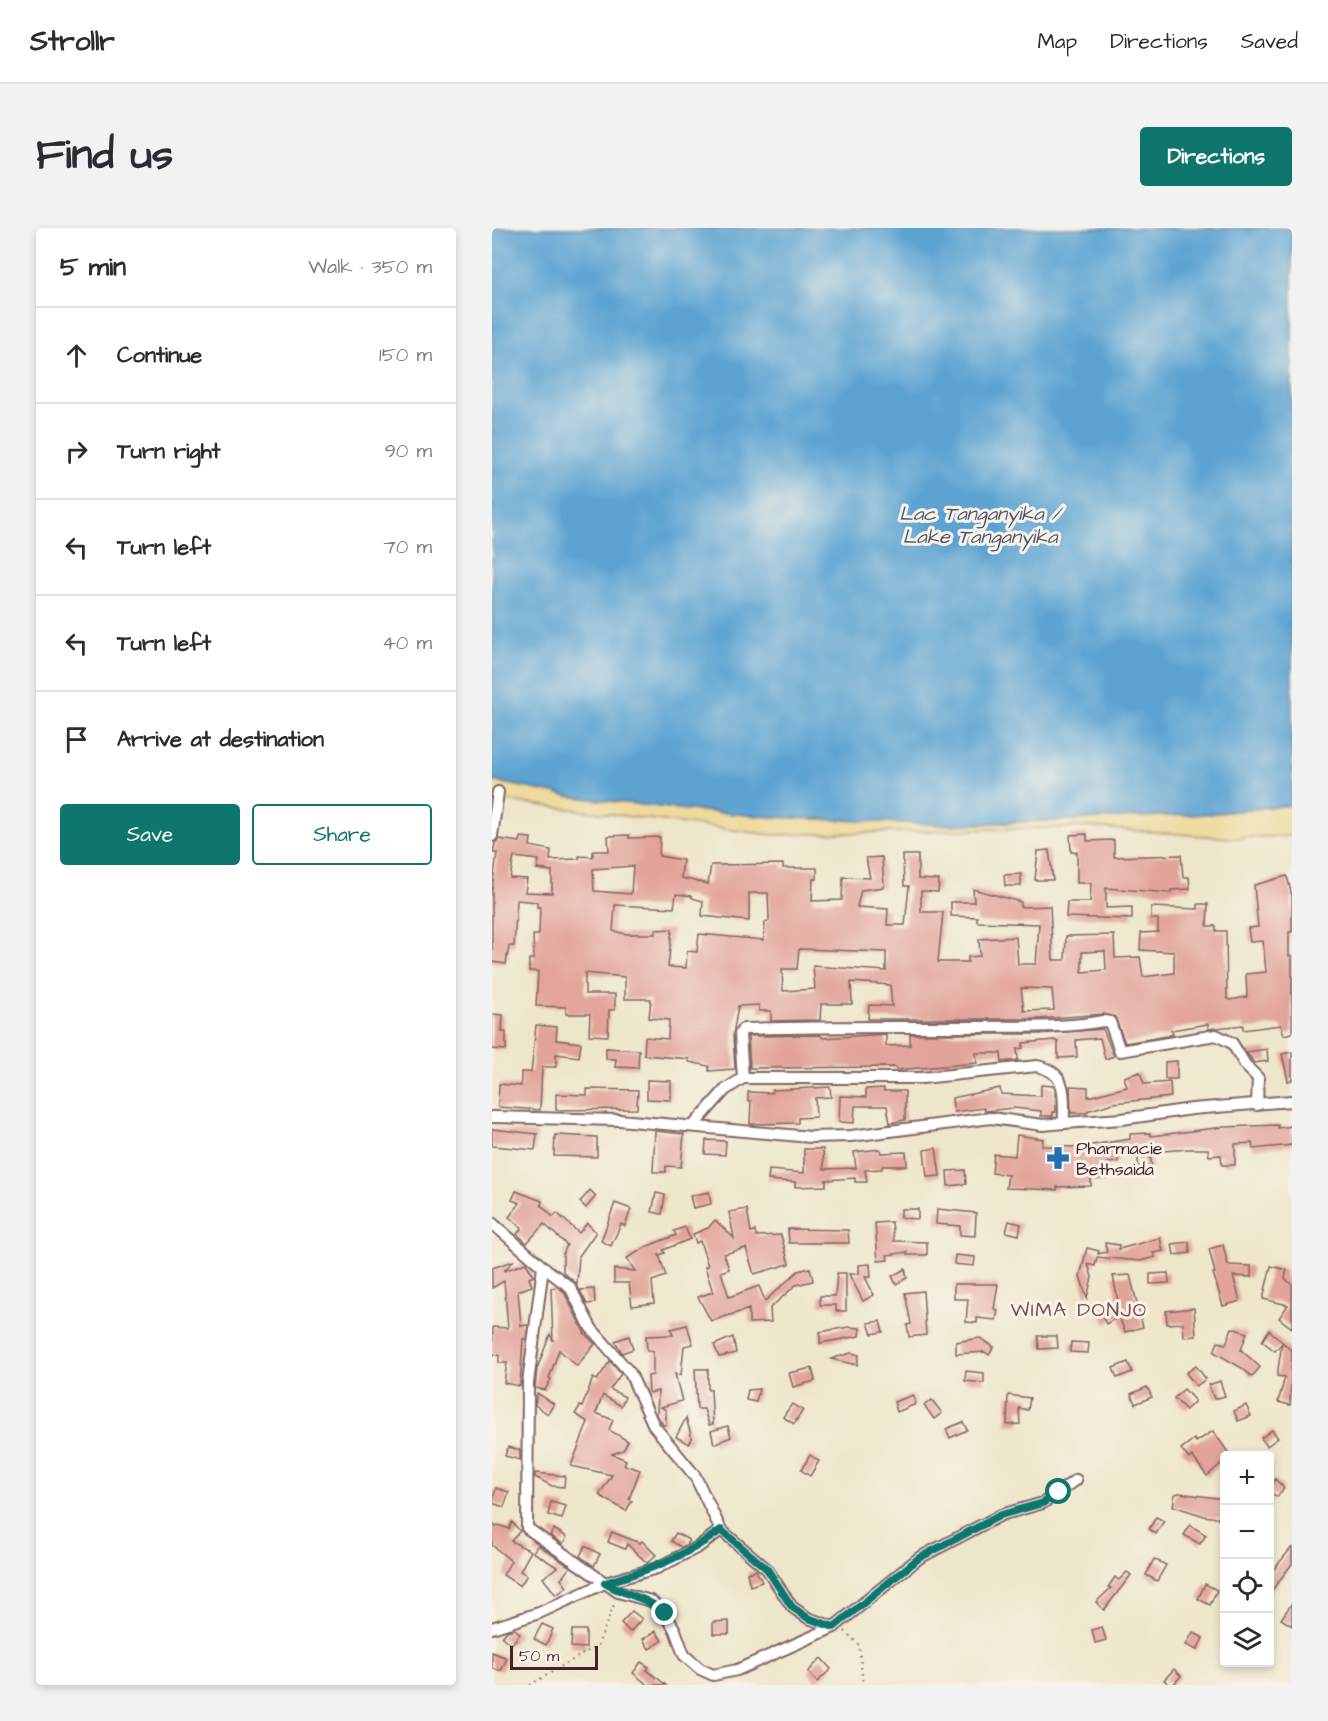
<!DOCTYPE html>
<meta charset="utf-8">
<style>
:root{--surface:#fff;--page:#f2f2f3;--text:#2b2b33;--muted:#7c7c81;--line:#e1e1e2;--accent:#0f766e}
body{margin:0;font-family:"Architects Daughter",sans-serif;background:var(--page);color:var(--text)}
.controls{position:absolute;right:18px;bottom:18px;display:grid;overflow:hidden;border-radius:6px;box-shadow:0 3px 9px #0003}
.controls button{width:54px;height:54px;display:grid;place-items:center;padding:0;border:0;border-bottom:2px solid var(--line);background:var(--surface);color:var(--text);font:30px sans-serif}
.scale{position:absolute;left:18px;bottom:15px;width:88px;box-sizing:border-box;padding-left:6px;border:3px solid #4a1f2b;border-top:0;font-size:16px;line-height:21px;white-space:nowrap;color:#4a1f2b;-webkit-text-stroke:4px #f7f3e8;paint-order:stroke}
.stop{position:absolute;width:18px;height:18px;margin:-14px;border:4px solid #0f766e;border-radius:50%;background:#fff}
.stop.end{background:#0f766e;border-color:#fff;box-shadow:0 2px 6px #0008}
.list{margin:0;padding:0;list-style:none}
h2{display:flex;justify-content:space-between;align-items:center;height:78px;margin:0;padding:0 24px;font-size:26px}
h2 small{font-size:20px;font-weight:400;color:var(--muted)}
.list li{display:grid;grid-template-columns:39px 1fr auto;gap:18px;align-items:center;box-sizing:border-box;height:96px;padding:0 24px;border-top:2px solid var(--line)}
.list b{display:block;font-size:22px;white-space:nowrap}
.list em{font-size:20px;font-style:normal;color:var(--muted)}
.actions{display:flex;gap:12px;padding:18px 24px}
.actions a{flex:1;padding:14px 0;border:2px solid var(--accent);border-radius:6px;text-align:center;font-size:21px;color:var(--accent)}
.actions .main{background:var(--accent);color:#fff}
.icon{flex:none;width:33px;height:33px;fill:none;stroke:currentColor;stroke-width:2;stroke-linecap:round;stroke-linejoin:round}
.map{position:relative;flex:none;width:800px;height:1457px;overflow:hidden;border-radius:6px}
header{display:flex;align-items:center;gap:36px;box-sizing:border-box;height:84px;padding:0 30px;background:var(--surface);border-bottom:2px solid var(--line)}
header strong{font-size:28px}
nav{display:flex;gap:33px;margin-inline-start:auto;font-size:21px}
.intro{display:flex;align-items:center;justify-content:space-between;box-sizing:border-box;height:144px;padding:0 36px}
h1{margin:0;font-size:42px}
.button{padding:15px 27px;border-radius:6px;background:var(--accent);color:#fff;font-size:21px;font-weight:700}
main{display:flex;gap:36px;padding:0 36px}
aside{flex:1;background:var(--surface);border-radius:6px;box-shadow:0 3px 9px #0003}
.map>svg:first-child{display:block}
</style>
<header>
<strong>Strollr</strong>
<nav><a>Map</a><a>Directions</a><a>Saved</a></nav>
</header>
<div class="intro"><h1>Find us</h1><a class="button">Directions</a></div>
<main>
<aside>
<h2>5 min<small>Walk · 350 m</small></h2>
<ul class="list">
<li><svg class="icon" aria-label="ahead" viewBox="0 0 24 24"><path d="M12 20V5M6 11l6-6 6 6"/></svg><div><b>Continue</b></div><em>150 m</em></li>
<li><svg class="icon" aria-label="right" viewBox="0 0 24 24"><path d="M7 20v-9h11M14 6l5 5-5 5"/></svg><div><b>Turn right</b></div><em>90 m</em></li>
<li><svg class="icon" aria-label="left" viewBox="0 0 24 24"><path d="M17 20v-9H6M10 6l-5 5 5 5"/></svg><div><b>Turn left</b></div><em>70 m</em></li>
<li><svg class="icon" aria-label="left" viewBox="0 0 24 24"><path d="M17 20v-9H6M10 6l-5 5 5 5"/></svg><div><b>Turn left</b></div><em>40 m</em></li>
<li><svg class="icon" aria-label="arrive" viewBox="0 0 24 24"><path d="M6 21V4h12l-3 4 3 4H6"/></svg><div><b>Arrive at destination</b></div></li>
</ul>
<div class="actions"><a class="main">Save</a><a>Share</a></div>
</aside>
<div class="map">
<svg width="800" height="1457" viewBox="0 0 800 1457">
<rect width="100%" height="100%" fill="#f7f3e8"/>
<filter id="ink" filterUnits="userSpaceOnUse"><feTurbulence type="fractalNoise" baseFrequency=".0167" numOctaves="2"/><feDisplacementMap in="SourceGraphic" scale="12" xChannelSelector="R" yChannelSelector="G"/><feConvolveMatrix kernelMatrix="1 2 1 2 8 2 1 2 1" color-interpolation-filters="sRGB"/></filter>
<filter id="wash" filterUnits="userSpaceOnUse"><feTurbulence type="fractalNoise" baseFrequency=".008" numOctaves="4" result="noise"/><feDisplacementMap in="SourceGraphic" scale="24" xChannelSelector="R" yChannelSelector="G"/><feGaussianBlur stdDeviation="1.35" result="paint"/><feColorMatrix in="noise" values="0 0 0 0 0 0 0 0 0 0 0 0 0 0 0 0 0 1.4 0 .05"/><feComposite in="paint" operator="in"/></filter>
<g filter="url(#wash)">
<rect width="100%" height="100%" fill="#eee6cb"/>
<!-- sand -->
<polygon fill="#eeda9e" stroke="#9c7c64" stroke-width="1.5" points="0,553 82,569 186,581 279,589 458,597 717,586 800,577 800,608 737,610 597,599 281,607 0,571"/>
<!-- water -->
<polygon fill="#5ca3d2" stroke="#53617e" stroke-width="1.5" points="0,0 800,0 800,577 717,586 458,597 279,589 186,581 82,569 0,553"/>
<g id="blocks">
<!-- building -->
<g fill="#e2a39a" fill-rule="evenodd">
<polygon points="595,606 595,613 622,612 622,629 689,627 691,649 697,649 698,661 679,662 679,665 614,660 614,680 640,679 640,691 574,689 575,674 598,674 599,655 585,655 585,624 579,624 578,607"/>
<path d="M 137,607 L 137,610 L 168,609 L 167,628 L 191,632 L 189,650 L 216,656 L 219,637 L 291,636 L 291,640 L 325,640 L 325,651 L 321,651 L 320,673 L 350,672 L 351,649 L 378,650 L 374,630 L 390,629 L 392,659 L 369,662 L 365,679 L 396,681 L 395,697 L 413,697 L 417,658 L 412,658 L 411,627 L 426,627 L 426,651 L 447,652 L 446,664 L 429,663 L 429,684 L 451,684 L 446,734 L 476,734 L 476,729 L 488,728 L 487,711 L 524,709 L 526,736 L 544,736 L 547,696 L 485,694 L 485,689 L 459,688 L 459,674 L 482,674 L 481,661 L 529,674 L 529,679 L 558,678 L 561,732 L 573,732 L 574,708 L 622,707 L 623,730 L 648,729 L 651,749 L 682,745 L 682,724 L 648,722 L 649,705 L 666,704 L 666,691 L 659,691 L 659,679 L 706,681 L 706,676 L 716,676 L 715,698 L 724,698 L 724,703 L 734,703 L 735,771 L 738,772 L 755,769 L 754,746 L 774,744 L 771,713 L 758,714 L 756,700 L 766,699 L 762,657 L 795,648 L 800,668 L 800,704 L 797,704 L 797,728 L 800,728 L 800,805 L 792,807 L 789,797 L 751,802 L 751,797 L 716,801 L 716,796 L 679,802 L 681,806 L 675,808 L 633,815 L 623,789 L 612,786 L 547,791 L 376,791 L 377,777 L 400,778 L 398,757 L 359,754 L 360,776 L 329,776 L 328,792 L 279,793 L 279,783 L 267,783 L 267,777 L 246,778 L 241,807 L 243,841 L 217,843 L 217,838 L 197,834 L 197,831 L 152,827 L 153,809 L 176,811 L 177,792 L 157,790 L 159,771 L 133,771 L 133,749 L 93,745 L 93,766 L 123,766 L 123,782 L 117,782 L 116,808 L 97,807 L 98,786 L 74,786 L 74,779 L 44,778 L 46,743 L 37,743 L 37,731 L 42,731 L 41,707 L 47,707 L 48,679 L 45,679 L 45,674 L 25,672 L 22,718 L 17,718 L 14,736 L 0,734 L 0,662 L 5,625 L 1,625 L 3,615 L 7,611 L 28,614 L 29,609 L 39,610 L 38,618 L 59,622 L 58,632 L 87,631 L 87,628 L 101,629 L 101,623 L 117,623 L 116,608 ZM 22,629 L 47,632 L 45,641 L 60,643 L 60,665 L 33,664 L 35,651 L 18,650 ZM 141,638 L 139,666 L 102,663 L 101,641 ZM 257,665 L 276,665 L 277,693 L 273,694 L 272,712 L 207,706 L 205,724 L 195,723 L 194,740 L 176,739 L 180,701 L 163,702 L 163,706 L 134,706 L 121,703 L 123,677 L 182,680 L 184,666 L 200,668 L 200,670 L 211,673 L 210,688 L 257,693 ZM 307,721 L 394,724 L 394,743 L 321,738 L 323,761 L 291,763 L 290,741 L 305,741 ZM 613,723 L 614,742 L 590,744 L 590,724 ZM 529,760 L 560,761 L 562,782 L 532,783 Z"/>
<polygon points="557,622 561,652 543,652 546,623"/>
<polygon points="529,646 529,658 513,658 512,647"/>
<polygon points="0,786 11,787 10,804 14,804 14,822 0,821"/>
<polygon points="44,797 65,799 64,812 89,815 87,829 64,826 64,839 50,839 48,882 6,879 7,856 29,858 29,844 39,844"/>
<polygon points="611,801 622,828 613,831 608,810 584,812 585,829 566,830 566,814 562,812 531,815 531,820 525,821 526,832 510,834 509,825 484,825 485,835 405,842 404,839 258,840 256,808 328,807 331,810 394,806 394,818 418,817 418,806 548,806"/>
<polygon points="114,820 147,822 146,840 123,839 124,831 114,831"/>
<polygon points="775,821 776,833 762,835 754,824"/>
<polygon points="800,824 800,852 796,853 790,826"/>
<polygon points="685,833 685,851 673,851 673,834"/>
<polygon points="648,844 652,856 678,854 679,869 621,875 595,883 595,885 579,885 578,858 596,859 596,869 635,859 632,849"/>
<polygon points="155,852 179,853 179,872 155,871"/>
<polygon points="549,857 561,858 563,861 564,884 561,884 561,888 549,888 549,883 522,880 493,883 492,880 462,884 460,870 508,860 509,866 549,868"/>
<polygon points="338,859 339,869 323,870 324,889 306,890 306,895 258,896 259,873 256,873 256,864 280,865 280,862"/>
<polygon points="392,860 392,863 413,863 413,892 398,895 395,878 363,878 362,895 347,894 348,868 374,869 374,861"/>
<polygon points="95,861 146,862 145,881 64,882 64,866 95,867"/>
<polygon points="786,897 786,900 800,898 800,917 761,921 760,915 743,916 743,937 730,937 729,927 717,928 716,921 697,921 658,924 660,941 647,942 645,922 626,923 626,934 616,935 617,950 599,951 599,958 565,959 565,962 514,960 516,947 500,945 502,926 523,928 525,907 551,911 550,918 587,919 638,911 638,906 658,905 659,908 732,899"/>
<polygon points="0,901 45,906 43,922 0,918"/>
<polygon points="163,903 192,906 189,939 174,938 174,944 161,944"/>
<polygon points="63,907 105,909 105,929 62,928"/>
<polygon points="214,912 234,913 233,927 213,926"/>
<polygon points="444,920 448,948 435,949 432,922"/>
<polygon points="312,921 331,921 332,941 364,940 362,924 388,921 389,925 414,924 415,938 390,938 390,941 373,942 375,954 363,954 363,950 334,952 334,958 303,959 303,954 276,952 277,942 312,945"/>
<polygon points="473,942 474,956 456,958 455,943"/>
<polygon points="98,962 104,968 94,980 88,974"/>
<polygon points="24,963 50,973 49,977 61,989 65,985 87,1005 95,995 104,1004 87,1028 85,1056 71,1044 71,1026 75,1017 52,996 35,1015 25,1006 30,1000 17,989 28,975 20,972"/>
<polygon points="217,964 219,976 201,980 198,968"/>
<polygon points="164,965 173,967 170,986 160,984"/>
<polygon points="123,975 139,981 133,998 129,996 119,1018 109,1013"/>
<polygon points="255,981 259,1004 263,1003 264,1008 289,1007 297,1036 262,1046 254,1020 232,1026 237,1041 229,1044 237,1069 267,1058 273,1073 306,1043 318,1040 321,1053 304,1057 278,1080 279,1094 257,1095 257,1081 219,1093 206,1069 221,1064 213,1039 216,1038 208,1013 204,1015 201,1006 216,1000 223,992 242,1010 237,984"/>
<polygon points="409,981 426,981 426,991 409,990"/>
<polygon points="445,981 484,985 483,1008 468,1007 468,998 444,996"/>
<polygon points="517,993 529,996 527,1007 514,1004"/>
<polygon points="400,994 402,1013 435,1014 435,1027 415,1027 415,1024 395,1027 396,1032 386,1033 383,995"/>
<polygon points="193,999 198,1011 171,1022 173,1025 167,1027 174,1048 160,1053 162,1075 140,1078 137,1055 122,1055 122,1041 143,1043 135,1030 156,1018 184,1007 182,1003"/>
<polygon points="296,1001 356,1002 357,1015 297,1015"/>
<polygon points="668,1010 671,1023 661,1025 663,1029 648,1033 605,1029 603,1038 596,1036 600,1049 595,1070 588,1048 595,1020 607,1023 606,1026 615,1024 613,1015 627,1017 627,1021"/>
<polygon points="697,1014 698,1025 682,1027 680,1016"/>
<polygon points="731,1017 736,1037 759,1038 759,1049 741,1048 748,1073 731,1078 721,1045 723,1045 717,1021"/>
<polygon points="463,1027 483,1029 482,1038 462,1036"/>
<polygon points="21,1033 12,1043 34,1035 42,1048 37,1050 40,1058 26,1063 29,1098 36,1097 34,1111 31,1111 28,1158 12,1155 15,1135 7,1135 7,1127 0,1126 1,1099 16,1100 12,1053 0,1060 0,1040"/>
<polygon points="378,1036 379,1049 373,1049 382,1067 371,1073 357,1046 367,1046 367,1037"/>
<polygon points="779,1038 795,1042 793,1050 800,1057 800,1100 787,1090 796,1077 771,1071"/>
<polygon points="413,1041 415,1050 404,1056 400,1048"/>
<polygon points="345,1045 354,1045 354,1083 344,1083 344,1077 328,1077 328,1068 343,1068"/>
<polygon points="676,1045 677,1055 658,1056 658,1046"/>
<polygon points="638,1047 651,1099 633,1104 627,1088 614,1096 608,1084 626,1073 621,1048"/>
<polygon points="462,1056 506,1056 502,1081 506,1082 504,1092 485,1090 485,1095 474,1094 476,1071 462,1071"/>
<polygon points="66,1059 72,1064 93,1106 103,1116 85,1138 67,1122 57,1150 59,1151 53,1162 43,1160 45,1141 58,1106 61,1113 59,1060"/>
<polygon points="102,1061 103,1075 95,1076 88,1062"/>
<polygon points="431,1063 434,1107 417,1109 415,1097 419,1096 413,1065"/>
<polygon points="702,1080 704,1108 692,1109 691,1095 675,1096 674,1083"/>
<polygon points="388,1093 391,1104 380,1106 376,1095"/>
<polygon points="195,1097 201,1116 192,1118 189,1147 183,1146 190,1173 169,1179 174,1182 174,1197 171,1197 165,1187 166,1163 157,1165 156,1148 161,1147 161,1123 155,1123 154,1108 181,1107 179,1101"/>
<polygon points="357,1099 368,1100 367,1108 328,1115 328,1104"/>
<polygon points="740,1100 755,1105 749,1122 768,1139 760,1149 750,1140 722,1124 726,1114 734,1116"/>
<polygon points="777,1102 800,1123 798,1177 786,1174 793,1149 785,1148 790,1115 783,1123 770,1113"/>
<polygon points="137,1108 141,1121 130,1125 123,1113"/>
<polygon points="546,1108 565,1108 566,1120 547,1121"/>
<polygon points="241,1109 244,1125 227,1129 222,1117"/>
<polygon points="488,1110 502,1119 497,1127 493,1124 464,1126 464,1114"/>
<polygon points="579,1114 597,1115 596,1125 578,1124"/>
<polygon points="359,1125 367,1127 365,1137 339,1131"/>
<polygon points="118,1133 129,1146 118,1161 133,1169 129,1178 111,1167 104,1185 121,1192 117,1202 136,1213 131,1222 120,1226 134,1232 132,1237 148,1242 137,1271 140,1273 134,1283 107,1267 120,1247 79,1238 96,1194 83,1186 88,1178 90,1179 101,1150 105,1152"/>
<polygon points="636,1134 640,1144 625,1150 621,1140"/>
<polygon points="704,1138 714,1151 704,1158 694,1145"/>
<polygon points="320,1140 323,1153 301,1159 297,1145"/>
<polygon points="203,1141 216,1141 216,1162 219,1162 221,1196 217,1197 212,1181 205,1181"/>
<polygon points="474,1143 492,1145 492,1155 473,1153"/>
<polygon points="728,1153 733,1168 722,1171 717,1157"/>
<polygon points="655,1159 660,1169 643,1176 639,1166"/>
<polygon points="267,1161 264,1174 254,1172 256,1162"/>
<polygon points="692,1161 703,1173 694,1182 682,1170"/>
<polygon points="45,1165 62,1176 56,1186 43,1177"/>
<polygon points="421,1167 424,1176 405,1184 402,1174"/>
<polygon points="516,1167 538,1170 536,1182 527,1180 528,1196 515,1197"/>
<polygon points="440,1172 450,1185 442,1191 432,1177"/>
<polygon points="300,1176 311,1182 302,1196 291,1189"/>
<polygon points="754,1177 759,1188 746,1193 742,1183"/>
<polygon points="194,1190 200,1210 197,1216 184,1209"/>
<polygon points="471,1194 475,1202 458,1210 454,1201"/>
<polygon points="236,1198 239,1209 222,1216 219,1203"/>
<polygon points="780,1202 786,1210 775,1218 769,1210"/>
<polygon points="721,1203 738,1227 732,1227 732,1233 715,1248 700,1228 697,1231 689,1221 702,1211 704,1214"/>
<polygon points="16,1219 28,1222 28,1232 13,1228"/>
<polygon points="318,1227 327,1233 318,1248 309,1242"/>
<polygon points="43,1245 73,1248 72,1259 60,1258 43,1249"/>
<polygon points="783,1251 792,1260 785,1269 777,1264"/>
<polygon points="4,1260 17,1264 12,1279 0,1275"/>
<polygon points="687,1265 732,1271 732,1291 712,1288 681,1278 683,1266"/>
<polygon points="59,1274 74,1278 70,1291 56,1287"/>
<polygon points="664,1289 672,1293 664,1306 657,1301"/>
<polygon points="20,1294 28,1303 19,1313 39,1323 28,1343 35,1347 28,1358 11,1347 19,1333 0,1317 0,1295 4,1299 7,1297 17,1301"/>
<polygon points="698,1297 714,1307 708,1316 692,1307"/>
<polygon points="62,1301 75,1309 71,1316 58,1307"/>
<polygon points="120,1304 148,1315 150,1313 164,1327 155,1335 135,1316 133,1321 116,1314"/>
<polygon points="184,1305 197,1312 194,1317 189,1319 179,1313"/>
<polygon points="46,1317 78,1339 69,1351 75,1359 64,1367 51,1350 65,1339 41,1324"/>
<polygon points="93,1318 108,1326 102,1338 88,1328"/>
<polygon points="800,1319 800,1336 777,1366 777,1347"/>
<polygon points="662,1331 674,1337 665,1353 654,1347"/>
<polygon points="264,1342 270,1354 258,1358 255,1345"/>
<polygon points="635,1344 639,1347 612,1382 604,1374 619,1360 616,1359 623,1349 627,1352"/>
<polygon points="713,1356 725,1362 718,1377 706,1371"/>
<polygon points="800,1375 800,1398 789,1391"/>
<polygon points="140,1383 150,1391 138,1404 129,1395"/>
<polygon points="237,1393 237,1406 221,1406 221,1394"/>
<polygon points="50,1396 61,1401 54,1417 42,1411"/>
<polygon points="610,1399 614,1412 603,1415 600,1402"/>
<polygon points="23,1401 28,1406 19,1417 10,1409 15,1403"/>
<polygon points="80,1402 94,1402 94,1420 79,1419"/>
<polygon points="164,1403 170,1413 157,1421 151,1411"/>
<polygon points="701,1404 711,1410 705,1422 694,1417"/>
<polygon points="0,1424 15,1430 9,1443 0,1440"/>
<polygon points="329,1430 339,1441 325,1454 316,1444"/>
<polygon points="149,1434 157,1439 155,1442 174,1457 156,1457 141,1445"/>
<polygon points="682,1441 689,1448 681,1457 678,1457 672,1452"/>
</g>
</g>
</g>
<g filter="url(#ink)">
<use href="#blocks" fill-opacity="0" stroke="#836563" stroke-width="1.5"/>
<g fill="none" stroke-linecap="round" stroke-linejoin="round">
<!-- street casing -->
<g stroke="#836563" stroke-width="14">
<g id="street">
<polyline points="0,608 6,564"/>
<path d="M 251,850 L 248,806 L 251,801 C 329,798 406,799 484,799 C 527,798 568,801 611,793 L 618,794 L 628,823 L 724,807 L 740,815 L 754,838 L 766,850 L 765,877"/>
<polyline points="0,889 127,892 319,909 359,908 499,890 551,897 572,895 630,891 700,881 800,873"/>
<path d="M 201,898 L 233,862 L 251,850 L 430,850 L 545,838 C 577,845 571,868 572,895"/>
<polyline points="0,995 51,1039 36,1155 35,1300 126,1364 159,1373 173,1385 183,1402 192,1427 208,1441 221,1447 245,1442 342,1399 427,1330 509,1287 551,1275 584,1252"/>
<polyline points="51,1039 78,1059 99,1100 138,1145 162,1198 203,1248 229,1302 275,1341 300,1379 316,1390 342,1399"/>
<polyline points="0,1400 47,1385 113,1355 165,1340 206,1319 229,1302"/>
</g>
</g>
<!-- path -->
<g stroke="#836563" stroke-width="2" stroke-dasharray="1.5 4.5" stroke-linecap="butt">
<polyline points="353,1403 367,1417 371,1457"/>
<polyline points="38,1457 106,1417 123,1374"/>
</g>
<!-- street -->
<use href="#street" stroke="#fff" stroke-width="10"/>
</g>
</g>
<g fill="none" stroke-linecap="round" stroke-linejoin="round" filter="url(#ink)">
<!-- route -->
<path stroke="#0f766e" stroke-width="8" d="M 173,1385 C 153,1368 134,1368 113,1355 C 156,1342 193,1329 229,1302 L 275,1341 L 300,1379 L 316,1390 L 342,1399 L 427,1330 L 509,1287 L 551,1275 L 567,1264"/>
</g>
<!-- icons -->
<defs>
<g id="pharmacy-bare" transform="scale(1.8)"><path d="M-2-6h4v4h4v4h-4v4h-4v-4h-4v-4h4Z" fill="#1f6fb2" stroke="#f7f3e8" stroke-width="2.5" paint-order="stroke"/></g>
</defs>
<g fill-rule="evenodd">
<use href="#pharmacy-bare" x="566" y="930"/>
</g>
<g text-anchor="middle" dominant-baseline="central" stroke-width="6" stroke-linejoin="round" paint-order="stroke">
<!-- poi labels -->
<g font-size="18" fill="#4a1f2b" stroke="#f7f3e8" text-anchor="start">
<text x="584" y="920">Pharmacie<tspan x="584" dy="21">Bethsaida</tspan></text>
</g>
<!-- water labels -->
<g font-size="20" font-style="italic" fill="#51546e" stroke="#f7f3e8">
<text x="488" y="286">Lac Tanganyika /<tspan x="488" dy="23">Lake Tanganyika</tspan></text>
</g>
<!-- neighbourhood labels -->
<g font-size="20" letter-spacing="1.5" fill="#7f4d52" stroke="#f7f3e8">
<text x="587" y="1082">WIMA DONJO</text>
</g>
</g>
</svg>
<div class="controls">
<button>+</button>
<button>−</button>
<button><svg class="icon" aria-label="locate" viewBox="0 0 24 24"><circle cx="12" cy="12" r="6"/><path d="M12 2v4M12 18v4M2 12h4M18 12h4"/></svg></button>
<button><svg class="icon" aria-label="layers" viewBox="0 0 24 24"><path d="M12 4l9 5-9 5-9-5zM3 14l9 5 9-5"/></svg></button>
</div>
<div class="scale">50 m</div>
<div class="stop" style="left:567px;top:1264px"></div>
<div class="stop end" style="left:173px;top:1385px"></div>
</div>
</main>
